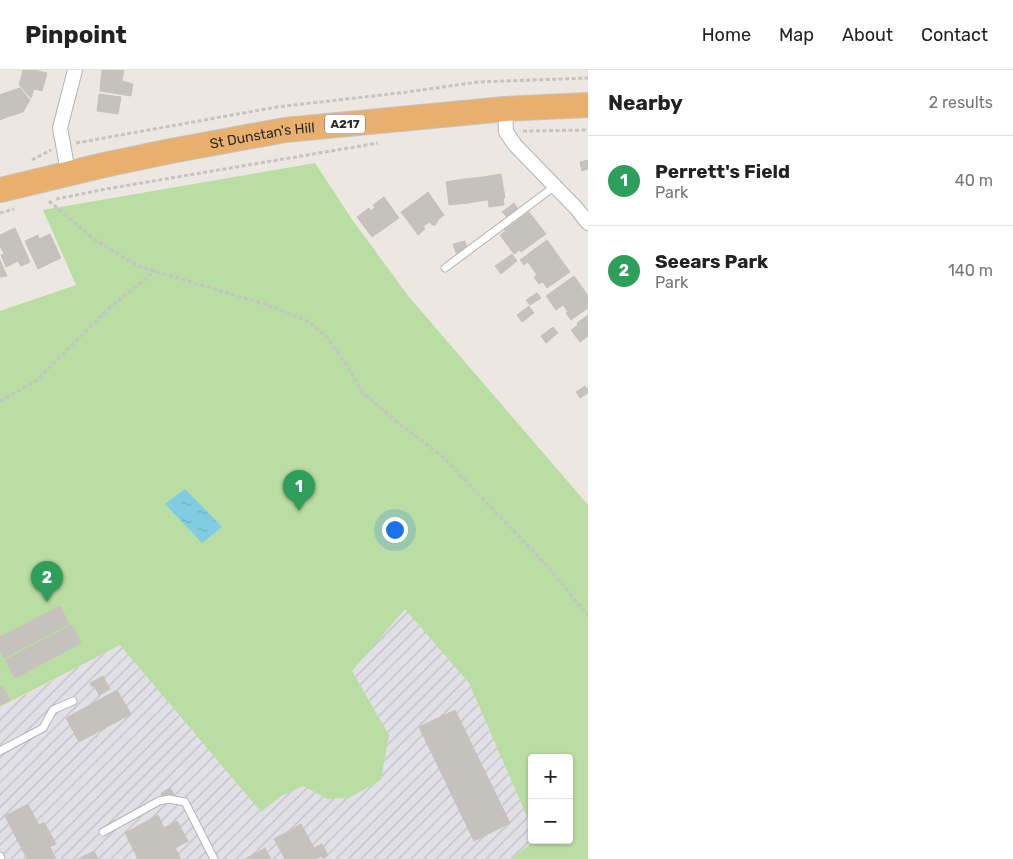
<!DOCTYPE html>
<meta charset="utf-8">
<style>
:root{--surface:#fff;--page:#f6f6f6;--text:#222;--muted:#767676;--line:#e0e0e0;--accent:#0f766e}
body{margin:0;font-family:Rubik,sans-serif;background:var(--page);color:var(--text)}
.controls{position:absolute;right:15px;bottom:15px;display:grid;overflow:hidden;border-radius:5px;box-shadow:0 1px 4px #0004}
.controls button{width:45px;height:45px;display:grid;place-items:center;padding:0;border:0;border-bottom:1px solid var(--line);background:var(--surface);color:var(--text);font:25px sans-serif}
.you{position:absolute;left:394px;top:459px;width:18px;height:18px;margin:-12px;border:4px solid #fff;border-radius:50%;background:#1a73e8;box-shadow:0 0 0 8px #1a73e833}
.badge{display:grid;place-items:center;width:32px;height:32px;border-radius:50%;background:var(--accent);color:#fff;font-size:16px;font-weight:700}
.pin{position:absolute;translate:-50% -41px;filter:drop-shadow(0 1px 2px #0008)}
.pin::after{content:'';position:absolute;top:26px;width:18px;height:15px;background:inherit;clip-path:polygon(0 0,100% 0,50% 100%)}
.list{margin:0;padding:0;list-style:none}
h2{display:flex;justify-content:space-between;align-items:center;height:65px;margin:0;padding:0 20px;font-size:21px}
h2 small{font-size:16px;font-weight:400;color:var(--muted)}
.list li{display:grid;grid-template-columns:32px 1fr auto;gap:15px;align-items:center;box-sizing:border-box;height:90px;padding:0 20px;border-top:1px solid var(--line)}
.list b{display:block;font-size:19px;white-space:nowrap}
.list p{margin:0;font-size:16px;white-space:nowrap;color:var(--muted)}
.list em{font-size:16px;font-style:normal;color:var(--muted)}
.map{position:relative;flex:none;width:588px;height:789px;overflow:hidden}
header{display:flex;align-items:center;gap:30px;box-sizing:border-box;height:70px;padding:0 25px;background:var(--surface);border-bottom:1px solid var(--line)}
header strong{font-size:24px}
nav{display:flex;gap:28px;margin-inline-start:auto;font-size:18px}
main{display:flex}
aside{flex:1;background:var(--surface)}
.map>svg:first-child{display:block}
</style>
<header>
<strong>Pinpoint</strong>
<nav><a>Home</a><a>Map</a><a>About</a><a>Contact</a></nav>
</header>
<main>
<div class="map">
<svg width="588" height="789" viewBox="0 0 588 789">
<defs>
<pattern id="industrial-furrows" width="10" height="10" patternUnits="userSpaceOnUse" patternTransform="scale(1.25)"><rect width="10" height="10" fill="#e1e0e6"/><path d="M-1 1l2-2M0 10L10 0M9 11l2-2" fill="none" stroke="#c1c0c5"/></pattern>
<pattern id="water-ripples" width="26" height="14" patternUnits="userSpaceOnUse" patternTransform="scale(1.25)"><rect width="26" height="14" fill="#7fcce3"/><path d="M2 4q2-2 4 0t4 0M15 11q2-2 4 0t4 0" fill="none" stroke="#6eafc3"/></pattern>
</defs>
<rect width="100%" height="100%" fill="#ece7e1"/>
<!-- industrial -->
<polygon fill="url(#industrial-furrows)" points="405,538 469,613 532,758 532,770 535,770 511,789 0,789 0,638 120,575 261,742 281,726 303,716 327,729 349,728 381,710 389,665 352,601"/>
<!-- park -->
<polygon fill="#b9dda3" points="315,93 351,148 409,227 588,435 588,789 511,789 535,770 569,770 569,688 532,688 532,758 469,613 405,539 352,601 389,665 381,710 349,728 327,729 303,716 281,726 261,742 120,575 0,637 0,241 76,215 43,140"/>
<!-- water -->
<polygon fill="url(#water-ripples)" points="185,419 222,457 202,473 165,434"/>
<!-- building -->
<g fill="#c5c1bc" stroke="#c8c2ba">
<polygon points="23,0 34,0 47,3 42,21 34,19 31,28 19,15"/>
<polygon points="102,0 124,0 122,11 101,8"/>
<polygon points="101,8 122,11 133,14 131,26 100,21"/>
<polygon points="20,18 30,30 23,42 10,46 2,24"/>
<polygon points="2,24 10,46 0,50 0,25"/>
<polygon points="99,24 121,27 118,44 97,41"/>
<polygon points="588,90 588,99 582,101 580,92"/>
<polygon points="501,104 505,128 503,128 504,135 489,137 488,130 486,130 483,107"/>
<polygon points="483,107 486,130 468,133 464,109"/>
<polygon points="464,109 468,133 449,135 446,112"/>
<polygon points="428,122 444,145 438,150 437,153 435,155 432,155 415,132"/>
<polygon points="384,127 399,148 372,167 357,147 369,138 371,141 375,137 373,135"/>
<polygon points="415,132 430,152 423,156 425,159 418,165 401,142"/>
<polygon points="514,133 518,139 508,148 502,142"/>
<polygon points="529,142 546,164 521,182 520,180 514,184 500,165 506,161 504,160"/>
<polygon points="15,158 30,192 21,196 18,191 6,197 1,185 4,184 0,176 0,165"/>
<polygon points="50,164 61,188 38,199 25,171 38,165 39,169"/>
<polygon points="547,170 560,188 537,205 528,192 524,195 520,190"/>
<polygon points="465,171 467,179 456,183 453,174"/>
<polygon points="512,184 517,191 501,204 495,196"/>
<polygon points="560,188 570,202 547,218 543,212 539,214 534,207"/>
<polygon points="0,190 7,206 0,207"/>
<polygon points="574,206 584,220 556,240 546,226"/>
<polygon points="584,220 588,226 588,238 571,250 566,243 568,242 563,235"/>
<polygon points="537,223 541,228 530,235 526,230"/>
<polygon points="529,236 534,243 522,252 517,245"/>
<polygon points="588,245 588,266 580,272 571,260 578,255 577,253"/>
<polygon points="553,257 558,263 546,273 541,266"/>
<polygon points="585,316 588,320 588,323 580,328 576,322"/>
<polygon points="60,536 69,554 4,588 0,580 0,567"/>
<polygon points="72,555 81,573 15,608 5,590"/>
<polygon points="103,606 110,619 99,625 94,616 92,617 90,613"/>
<polygon points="2,616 10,630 0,635 0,617"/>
<polygon points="117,620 131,644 79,672 66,648"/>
<polygon points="455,640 510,753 474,771 419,657"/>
<polygon points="170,718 174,724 164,729 161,723"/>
<polygon points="28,734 50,777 56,789 27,789 5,746"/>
<polygon points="158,745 164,758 177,751 188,771 175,778 181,789 138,789 125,763"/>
<polygon points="44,752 56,774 50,777 39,755"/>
<polygon points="301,754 314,778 322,774 328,785 323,788 321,786 316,789 285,789 274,769"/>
<polygon points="265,778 271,789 245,789"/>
<polygon points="94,781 98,789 78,789"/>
</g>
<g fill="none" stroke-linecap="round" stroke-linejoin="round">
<!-- service casing -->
<g stroke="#b1b3bb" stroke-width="9">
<g id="service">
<polyline points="445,198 555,116"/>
<polyline points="0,681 43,658 53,640 73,631"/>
<polyline points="103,762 159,731 169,729 185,732 214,789"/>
<polyline points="0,786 1,789"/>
</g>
</g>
<!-- minor casing -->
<g stroke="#b1b3bb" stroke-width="16">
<g id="minor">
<polyline points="505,39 506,62 515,75 577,139 588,153"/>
<polyline points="68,104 65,85 60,58 75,0"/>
</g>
</g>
<!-- trunk casing -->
<g stroke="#c4c4c4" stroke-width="26">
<g id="trunk">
<path id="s1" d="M 0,120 L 104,95 L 171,81 L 285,60 L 505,39 L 588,35"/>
</g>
</g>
<!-- path -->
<g stroke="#c4c4c4" stroke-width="3" stroke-dasharray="4 2.5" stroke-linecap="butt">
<polyline points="523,61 588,60"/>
<polyline points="76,73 277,37 407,22 478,12 588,8"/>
<polyline points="32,90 51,80"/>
<polyline points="56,129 106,119 378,73"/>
<polyline points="49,131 94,169 138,196 268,235 308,251 327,267 348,297 362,322 393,349 442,386 549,498 588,546"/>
<polyline points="0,143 14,139"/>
<polyline points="0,331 36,311 108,239 155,201"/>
</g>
<!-- service -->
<use href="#service" stroke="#fff" stroke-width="7"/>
<!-- minor -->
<use href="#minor" stroke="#fff" stroke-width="14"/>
<!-- trunk -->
<use href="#trunk" stroke="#e8b06c" stroke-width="24"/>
</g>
<g text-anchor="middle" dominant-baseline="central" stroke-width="4.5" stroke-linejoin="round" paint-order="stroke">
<!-- shield labels -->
<rect fill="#fff" stroke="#6b6b6b" stroke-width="1" x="325" y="44.5" width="40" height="19" rx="4"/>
<g font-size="12" font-weight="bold" fill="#2c2c2c">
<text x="345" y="54">A217</text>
</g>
<!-- street labels -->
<g font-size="14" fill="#2c2c2c" stroke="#fff">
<text stroke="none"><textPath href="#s1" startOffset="268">St Dunstan's Hill</textPath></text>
</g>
</g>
</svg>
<div class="controls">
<button>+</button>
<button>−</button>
</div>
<div class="you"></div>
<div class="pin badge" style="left:299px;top:441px;background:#2e9e5b">1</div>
<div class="pin badge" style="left:47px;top:532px;background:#2e9e5b">2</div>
</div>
<aside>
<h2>Nearby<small>2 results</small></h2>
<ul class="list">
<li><span class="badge" style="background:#2e9e5b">1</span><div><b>Perrett's Field</b><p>Park</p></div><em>40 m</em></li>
<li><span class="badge" style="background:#2e9e5b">2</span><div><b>Seears Park</b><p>Park</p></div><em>140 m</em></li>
</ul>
</aside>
</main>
